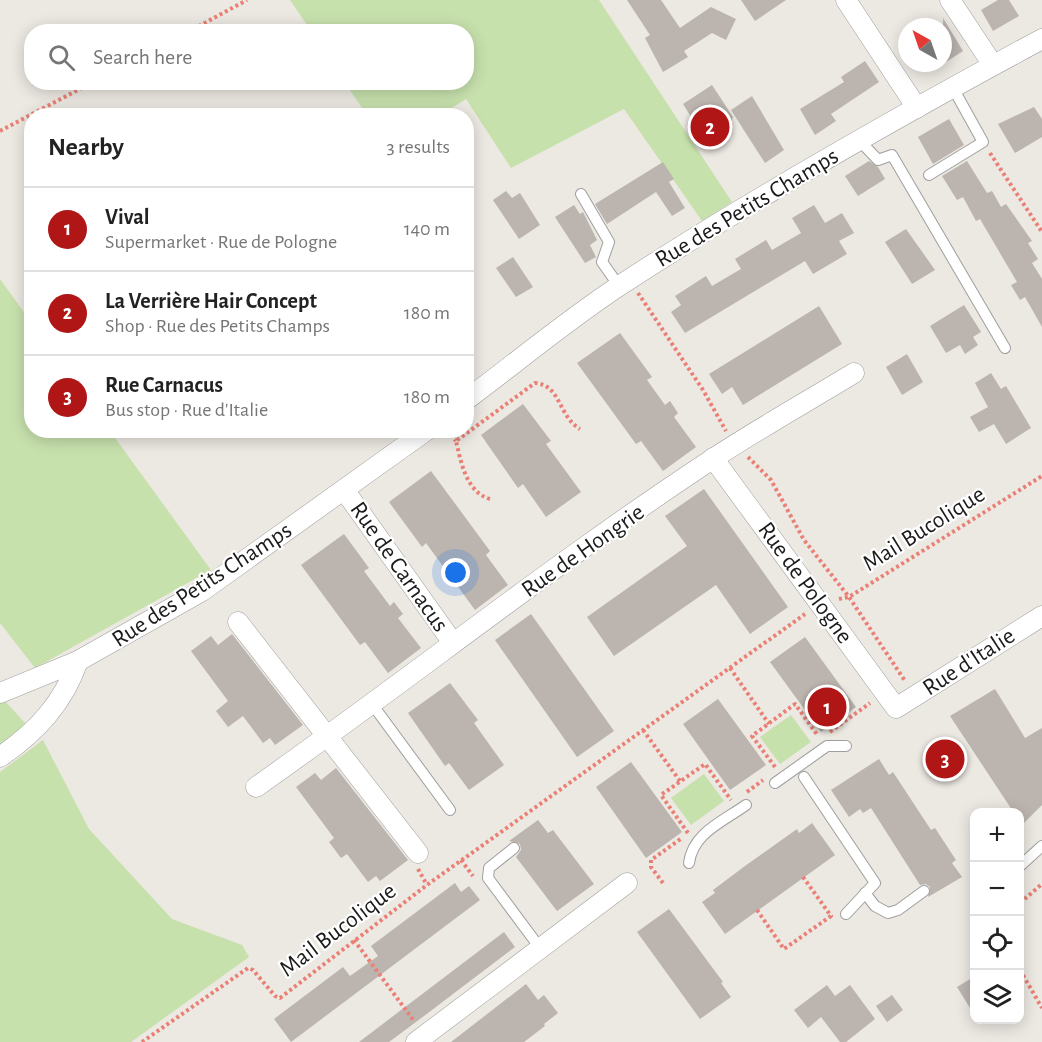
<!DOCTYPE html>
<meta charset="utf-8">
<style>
:root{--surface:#fff;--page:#f2f2f2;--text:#222;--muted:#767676;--line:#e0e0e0;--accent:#b11617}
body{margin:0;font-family:"Alegreya Sans",sans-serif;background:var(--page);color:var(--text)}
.controls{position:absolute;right:18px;bottom:18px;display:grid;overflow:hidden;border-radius:12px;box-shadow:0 3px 15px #0003}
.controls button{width:54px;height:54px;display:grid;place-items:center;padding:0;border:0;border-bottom:2px solid var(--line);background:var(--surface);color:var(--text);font:30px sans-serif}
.compass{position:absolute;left:898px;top:18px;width:54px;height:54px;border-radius:50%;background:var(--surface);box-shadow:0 3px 15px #0003;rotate:320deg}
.you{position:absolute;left:456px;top:573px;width:21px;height:21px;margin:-15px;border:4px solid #fff;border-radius:50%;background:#1a73e8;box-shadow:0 0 0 9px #1a73e833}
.badge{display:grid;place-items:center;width:39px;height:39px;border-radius:50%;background:var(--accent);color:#fff;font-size:20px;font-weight:700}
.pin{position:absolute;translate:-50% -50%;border:3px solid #fff;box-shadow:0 2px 6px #0006}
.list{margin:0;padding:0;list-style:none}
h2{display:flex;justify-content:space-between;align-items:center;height:78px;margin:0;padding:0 24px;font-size:26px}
h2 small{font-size:20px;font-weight:400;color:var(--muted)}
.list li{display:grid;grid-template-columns:39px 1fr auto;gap:18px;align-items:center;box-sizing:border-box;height:84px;padding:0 24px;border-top:2px solid var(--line)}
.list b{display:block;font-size:22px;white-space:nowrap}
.list p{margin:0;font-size:20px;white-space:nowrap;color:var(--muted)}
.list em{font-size:20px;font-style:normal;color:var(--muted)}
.icon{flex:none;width:33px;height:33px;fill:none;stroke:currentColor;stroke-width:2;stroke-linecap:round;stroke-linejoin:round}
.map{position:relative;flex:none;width:1042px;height:1042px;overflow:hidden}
.search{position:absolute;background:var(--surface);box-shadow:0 3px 15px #0003;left:24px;top:24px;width:450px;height:66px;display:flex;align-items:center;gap:15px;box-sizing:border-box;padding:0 21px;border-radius:24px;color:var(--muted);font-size:22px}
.panel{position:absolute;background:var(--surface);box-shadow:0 3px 15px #0003;left:24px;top:108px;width:450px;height:330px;border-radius:24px}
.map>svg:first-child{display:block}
</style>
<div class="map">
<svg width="1042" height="1042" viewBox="0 0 1042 1042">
<rect width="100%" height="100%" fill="#ece8e2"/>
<!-- grass -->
<g fill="#c7e1ad">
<polygon points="290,0 599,0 732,202 702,221 624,109 511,168 466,99 441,115 367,115 345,83 466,82 466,32 311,31"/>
<polygon points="0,279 31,322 32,430 110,431 211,570 35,668 0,623"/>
<polygon points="4,700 26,724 0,744 0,702"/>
<polygon points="791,715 811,742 780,764 760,737"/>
<polygon points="43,740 89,829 172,919 242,945 249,957 131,1042 0,1042 0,772"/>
<polygon points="704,774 724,801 691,825 671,798"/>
</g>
<!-- building -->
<g fill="#bcb4af">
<polygon points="627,0 661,0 680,28 711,7 736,19 726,40 712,33 684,51 688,57 663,72 645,38 650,35"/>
<polygon points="741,0 786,0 755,21"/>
<polygon points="998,0 1009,0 1019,16 993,31 981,10"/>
<polygon points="943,18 963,51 943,64"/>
<polygon points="865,61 879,82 831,114 836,121 815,135 800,109 844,82 841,77"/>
<polygon points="712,85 733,117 723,139 710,147 683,104"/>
<polygon points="752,96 784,150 765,163 731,110"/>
<polygon points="1034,107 1042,119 1042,137 1015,153 998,124"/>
<polygon points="949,119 964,145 933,164 918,137"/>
<polygon points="869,161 878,167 885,179 858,196 845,176"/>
<polygon points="967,161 987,193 992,191 1001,207 1006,204 1032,241 1028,243 1038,259 1032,263 1042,279 1042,327 1025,297 1020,300 1011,285 1017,282 980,219 976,221 963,197 957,200 942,176"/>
<polygon points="663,162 674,179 669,182 685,208 672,216 656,192 607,224 595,204"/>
<polygon points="506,191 512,198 520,193 540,225 519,239 493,200"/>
<polygon points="574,205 580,214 583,212 597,240 590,245 596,257 585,263 555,217"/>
<polygon points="814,205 825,223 842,213 854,233 839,241 847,254 813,274 805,261 685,333 671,312 681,305 675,296 706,276 712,286 741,269 735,259 766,240 772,250 801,233 792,218"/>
<polygon points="906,229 935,270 912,284 885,242"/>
<polygon points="513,257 533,287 516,297 496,268"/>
<polygon points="964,305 981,332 973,337 978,345 965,354 960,345 946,353 930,326"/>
<polygon points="819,306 842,344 743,405 732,387 722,394 709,374"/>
<polygon points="620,333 652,377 647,380 665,405 670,401 678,413 674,417 696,447 663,471 641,441 636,444 577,363"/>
<polygon points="907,354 923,382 902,395 886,367"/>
<polygon points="991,373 1001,389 1006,386 1031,428 1006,444 994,424 979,432 970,417 988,407 975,383"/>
<polygon points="523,404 551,441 546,444 581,492 546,517 523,484 518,488 481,435"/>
<polygon points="431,471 490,551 486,555 508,585 475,610 426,543 422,547 389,502"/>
<polygon points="704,489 788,607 750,634 716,585 614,656 587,617 687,546 665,516"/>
<polygon points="344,534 369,568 364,571 390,606 394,602 403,614 398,618 421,648 388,673 365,642 360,645 301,565"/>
<polygon points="531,614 614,731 577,757 495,640"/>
<polygon points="232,634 303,725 275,745 270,738 263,743 243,716 228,727 216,711 228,701 191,651 211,636 218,645"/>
<polygon points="805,637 856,707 821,732 770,662"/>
<polygon points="450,683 478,720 474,723 504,765 469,790 449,763 445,766 408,713"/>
<polygon points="995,689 1025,738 1042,728 1042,805 1022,825 1020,813 1014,813 950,716"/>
<polygon points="718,699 766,765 730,790 683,724"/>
<polygon points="879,759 889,775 893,772 931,830 935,828 956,860 952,863 962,877 928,897 930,887 926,884 920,885 871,808 863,813 860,809 849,817 831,790"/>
<polygon points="631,762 682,832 646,858 596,787"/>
<polygon points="336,768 408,860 380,881 376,876 368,882 347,854 341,858 329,842 334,838 296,787 315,773 321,780"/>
<polygon points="538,820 548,833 553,830 594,884 557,911 516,857 521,850 520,844 509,841"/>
<polygon points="812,823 835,855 725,934 702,902 715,893 713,890 745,866 797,829 799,833"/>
<polygon points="455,883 461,892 469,886 480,900 291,1042 274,1019 343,967 350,976 378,956 371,946"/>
<polygon points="669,909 723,982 721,983 731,997 700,1019 637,932"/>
<polygon points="504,932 515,947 424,1016 389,1042 359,1042"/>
<polygon points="975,976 975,1016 957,987"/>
<polygon points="526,984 538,1000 544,995 558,1013 544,1024 545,1026 524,1042 451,1042"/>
<polygon points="827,985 835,996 850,985 875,1019 846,1042 840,1042 821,1017 808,1028 794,1010"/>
<polygon points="892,995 903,1010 887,1022 876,1006"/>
</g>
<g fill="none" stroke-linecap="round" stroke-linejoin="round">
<!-- service casing -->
<g stroke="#9f9f9f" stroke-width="12">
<g id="service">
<polyline points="860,141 878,160 892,155 1005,348"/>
<polyline points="929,175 983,142 953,88"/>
<polyline points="581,194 609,242 602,262 619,286"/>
<polyline points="372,704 450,810"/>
<polyline points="804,777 875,883 846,914"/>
<polyline points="775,783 827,746 846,746"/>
<polyline points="514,848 489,868 488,878 540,948"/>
<path d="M 689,863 C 693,833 722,822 746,805"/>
<polyline points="1020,866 1042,846"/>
<polyline points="865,893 875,906 888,913 898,910 924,891"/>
</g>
</g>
<!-- minor casing -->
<g stroke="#9f9f9f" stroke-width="21">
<g id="minor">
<polyline points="846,0 917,108"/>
<polyline points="950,0 993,65"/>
<path d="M 466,400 C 517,362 566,321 619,286 C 755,197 899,116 1042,39"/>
<polyline points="713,458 896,708 1042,616"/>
<polyline points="345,491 453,643"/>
<polyline points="238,622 418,853"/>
<polyline points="0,693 78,661"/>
<path d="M 0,757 C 36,732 63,704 78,661 L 202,591 L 427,430"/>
<path d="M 256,787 C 410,679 557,561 714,458 C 760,428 808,401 854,373"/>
<polyline points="416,1042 627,883"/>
</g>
</g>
<!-- path -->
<g stroke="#ea8075" stroke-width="4" stroke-dasharray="3 3" stroke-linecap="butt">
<polyline points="188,32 247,0"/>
<polyline points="0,131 93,82"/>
<polyline points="990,153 1042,232"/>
<polyline points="638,293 703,390 726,431"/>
<polyline points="447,430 456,441"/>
<polyline points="748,457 771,480 804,540 849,597 905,681"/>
<path d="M 490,499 C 466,492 461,462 456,441 L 535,383 C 561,385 558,416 580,429"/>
<polyline points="839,599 849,597 1042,476"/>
<polyline points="730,668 769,724"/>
<polyline points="643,730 680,781"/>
<polyline points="830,732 870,703"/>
<polyline points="775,767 752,736 795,704 818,736"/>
<polyline points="747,792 763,780"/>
<polyline points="688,833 661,795 705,764 731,800"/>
<polyline points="461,860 473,876"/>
<polyline points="418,869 427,885"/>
<polyline points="663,883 651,867 651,860 682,838"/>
<polyline points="1020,903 1042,884"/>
<polyline points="757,910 784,949 831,916 803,877"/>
<polyline points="354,940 414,1021"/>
<polyline points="1020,970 1042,1008"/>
<polyline points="142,1042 248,968 253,970 275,996 280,998 427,885 805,614"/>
</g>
<!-- service -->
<use href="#service" stroke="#fff" stroke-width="10"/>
<!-- minor -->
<use href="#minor" stroke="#fff" stroke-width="20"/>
</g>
<g text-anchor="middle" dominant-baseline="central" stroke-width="4.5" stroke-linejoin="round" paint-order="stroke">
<!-- street labels -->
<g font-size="24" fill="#1b1b1b" stroke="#fff">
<text transform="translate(747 208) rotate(-31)">Rue des Petits Champs</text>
<text transform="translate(924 529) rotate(-32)">Mail Bucolique</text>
<text transform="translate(583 551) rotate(-35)">Rue de Hongrie</text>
<text transform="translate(399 567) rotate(55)">Rue de Carnacus</text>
<text transform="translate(805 583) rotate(54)">Rue de Pologne</text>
<text transform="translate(202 585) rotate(-33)">Rue des Petits Champs</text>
<text transform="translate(969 662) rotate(-33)">Rue d'Italie</text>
<text transform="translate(338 930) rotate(-37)">Mail Bucolique</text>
</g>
</g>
</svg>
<div class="controls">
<button>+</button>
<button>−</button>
<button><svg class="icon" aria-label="locate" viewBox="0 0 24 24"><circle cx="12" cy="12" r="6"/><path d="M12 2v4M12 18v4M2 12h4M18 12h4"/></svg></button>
<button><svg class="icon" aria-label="layers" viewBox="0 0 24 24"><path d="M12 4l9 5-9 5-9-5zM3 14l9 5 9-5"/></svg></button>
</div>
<svg class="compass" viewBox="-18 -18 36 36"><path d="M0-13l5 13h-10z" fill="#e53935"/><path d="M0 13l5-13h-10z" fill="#767676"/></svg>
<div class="you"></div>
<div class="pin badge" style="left:827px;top:707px">1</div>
<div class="pin badge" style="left:710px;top:127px">2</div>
<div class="pin badge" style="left:945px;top:759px">3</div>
<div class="search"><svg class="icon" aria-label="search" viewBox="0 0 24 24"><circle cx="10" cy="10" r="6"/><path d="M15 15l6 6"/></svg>Search here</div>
<section class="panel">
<h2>Nearby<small>3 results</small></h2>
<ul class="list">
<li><span class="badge">1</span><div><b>Vival</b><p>Supermarket · Rue de Pologne</p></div><em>140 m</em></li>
<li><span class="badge">2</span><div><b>La Verrière Hair Concept</b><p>Shop · Rue des Petits Champs</p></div><em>180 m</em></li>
<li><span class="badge">3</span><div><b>Rue Carnacus</b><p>Bus stop · Rue d'Italie</p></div><em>180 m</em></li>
</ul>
</section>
</div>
